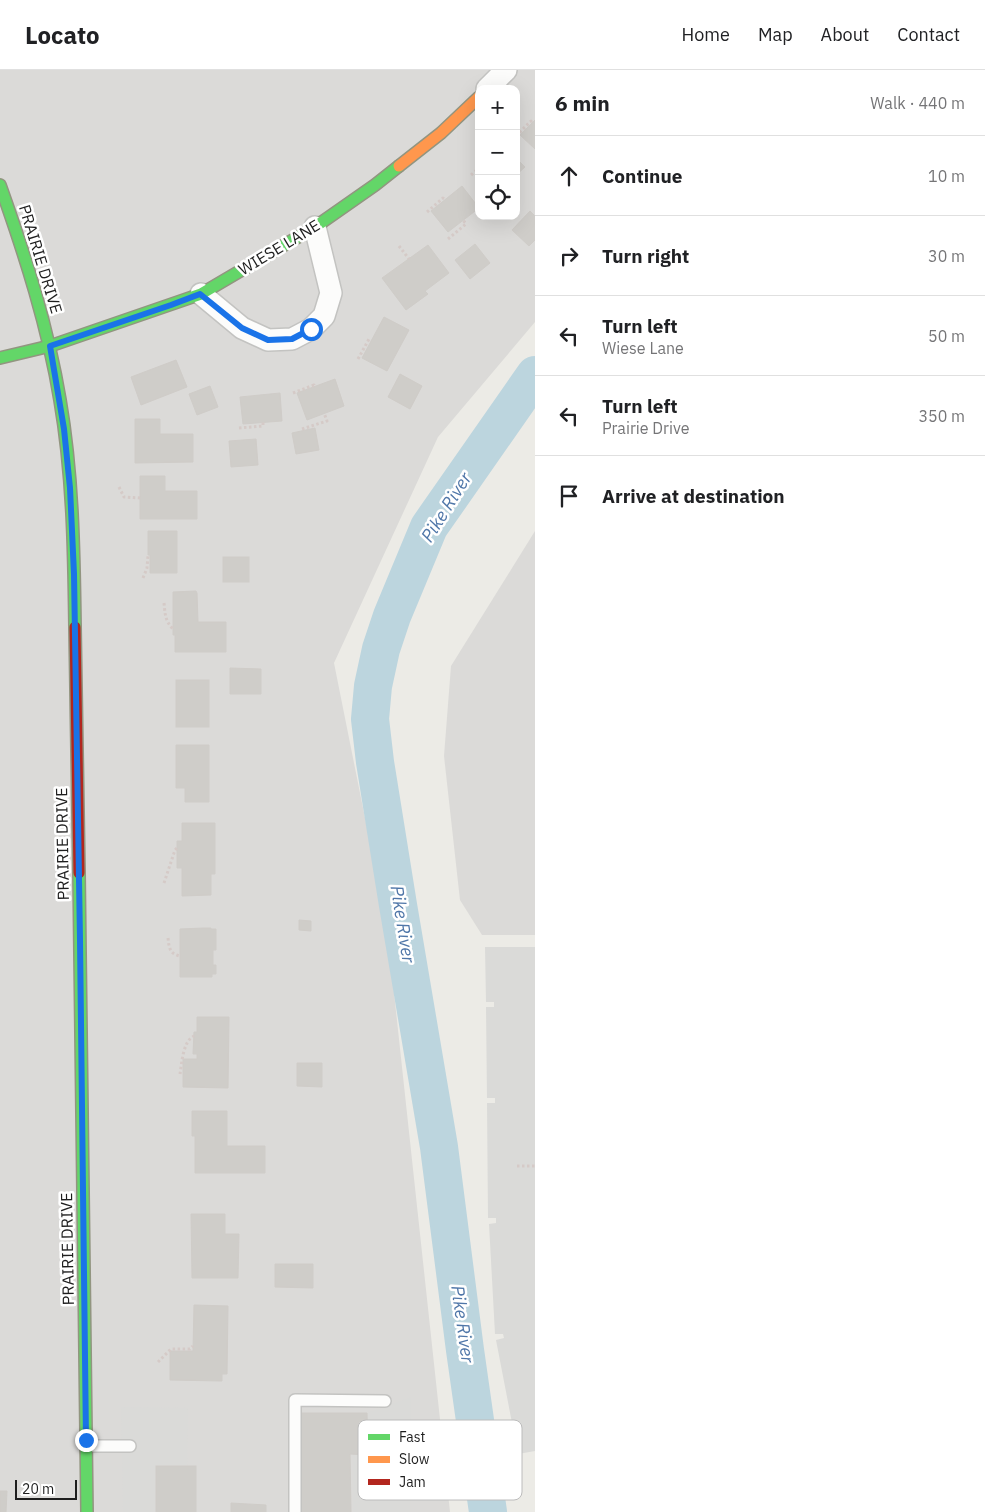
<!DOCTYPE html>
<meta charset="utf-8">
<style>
:root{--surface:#fff;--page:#f2f2f2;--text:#202124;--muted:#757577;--line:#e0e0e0}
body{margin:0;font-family:"IBM Plex Sans",sans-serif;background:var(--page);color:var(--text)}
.controls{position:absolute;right:15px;top:15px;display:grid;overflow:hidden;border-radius:10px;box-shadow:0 5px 20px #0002}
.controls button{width:45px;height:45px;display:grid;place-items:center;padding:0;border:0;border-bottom:1px solid var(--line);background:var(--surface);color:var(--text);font:25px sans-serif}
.scale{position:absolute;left:15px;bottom:12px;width:62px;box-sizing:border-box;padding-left:5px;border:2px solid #1e1e1e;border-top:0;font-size:14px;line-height:18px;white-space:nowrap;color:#1e1e1e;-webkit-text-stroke:4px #fff;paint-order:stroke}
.stop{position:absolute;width:15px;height:15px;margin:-11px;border:4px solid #1a73e8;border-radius:50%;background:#fff}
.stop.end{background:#1a73e8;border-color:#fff;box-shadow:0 1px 5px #0008}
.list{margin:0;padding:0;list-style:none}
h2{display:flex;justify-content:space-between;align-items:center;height:65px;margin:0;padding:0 20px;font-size:21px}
h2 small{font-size:16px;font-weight:400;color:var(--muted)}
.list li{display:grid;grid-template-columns:32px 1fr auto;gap:15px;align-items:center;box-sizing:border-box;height:80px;padding:0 20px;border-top:1px solid var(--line)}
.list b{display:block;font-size:19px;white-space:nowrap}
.list p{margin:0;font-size:16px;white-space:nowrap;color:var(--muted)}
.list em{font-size:16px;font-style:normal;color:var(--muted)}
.icon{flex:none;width:28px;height:28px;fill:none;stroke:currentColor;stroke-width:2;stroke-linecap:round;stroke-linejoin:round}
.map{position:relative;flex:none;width:535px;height:1442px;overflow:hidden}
header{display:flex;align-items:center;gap:30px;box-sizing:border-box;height:70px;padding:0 25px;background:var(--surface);border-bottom:1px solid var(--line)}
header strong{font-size:24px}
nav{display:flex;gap:28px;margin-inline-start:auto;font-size:18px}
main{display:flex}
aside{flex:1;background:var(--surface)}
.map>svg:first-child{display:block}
</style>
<header>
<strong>Locato</strong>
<nav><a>Home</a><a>Map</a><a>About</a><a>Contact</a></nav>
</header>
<main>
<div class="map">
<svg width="535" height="1442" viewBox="0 0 535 1442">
<rect width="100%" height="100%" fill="#ecebe6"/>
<!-- residential -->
<g fill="#dbdad8" fill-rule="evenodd">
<path d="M 0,0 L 535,0 L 535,252 L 438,367 L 334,593 L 387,858 L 450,1442 L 0,1442 ZM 479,19 L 516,19 L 516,146 L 479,146 Z"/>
<polygon points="535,461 535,865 482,865 460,830 444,686 451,596"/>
</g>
<!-- religious -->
<g fill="#dadad8">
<polygon points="485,877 535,877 535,1381 518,1384 496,1270 504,1268 503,1264 495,1264 489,1154 496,1153 496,1148 488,1148 487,1033 495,1033 495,1028 487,1028 486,937 494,937 494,932 486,932"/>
<polygon points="411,1327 410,1442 353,1442 353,1384 368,1385 367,1343"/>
<polygon points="121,1337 188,1338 187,1396 156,1397 156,1442 123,1442"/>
</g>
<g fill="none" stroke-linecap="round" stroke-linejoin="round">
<!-- river -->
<polyline stroke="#bcd5de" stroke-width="38" points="488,1442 465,1280 439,1077 398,835 375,692 370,649 373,616 381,579 392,546 429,457 535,305"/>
</g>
<!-- building -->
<g fill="#cfcdc9" stroke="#cfccc8">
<polygon points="535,50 535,79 520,65"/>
<polygon points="516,88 525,97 516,105"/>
<polygon points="462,116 479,138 448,162 431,141"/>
<polygon points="530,141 535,146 535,170 529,176 512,160"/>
<polygon points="475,174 490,193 470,209 455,190"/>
<polygon points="428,175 449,203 425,221 428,224 406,240 382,208"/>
<polygon points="384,247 409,260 387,301 362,288"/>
<polygon points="176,290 187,317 141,335 131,307"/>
<polygon points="400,304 422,316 410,339 388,327"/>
<polygon points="335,309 344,336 307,350 297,323"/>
<polygon points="210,316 218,337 197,345 189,324"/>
<polygon points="280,323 282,351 243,354 240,327"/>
<polygon points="135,349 160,349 160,364 193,364 193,392 135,393"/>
<polygon points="315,358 319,380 296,384 292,363"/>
<polygon points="256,369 258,395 231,397 229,371"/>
<polygon points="140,406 165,406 165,421 197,421 197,449 140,449"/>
<polygon points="148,461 177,461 177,503 150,503 150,485 148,485"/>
<rect x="223" y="487" width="26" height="25"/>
<polygon points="196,521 197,523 198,552 226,552 226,582 175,582 175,565 173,565 173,522"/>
<polygon points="230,598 261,599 261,624 230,624"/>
<rect x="176" y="610" width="33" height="47"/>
<polygon points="176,675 209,675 209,732 185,732 185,718 176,718"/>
<polygon points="182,753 215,753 215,804 211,804 211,825 182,826 182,798 177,798 177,771 182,771"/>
<polygon points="299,850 311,851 311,861 299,860"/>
<polygon points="204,858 211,858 211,859 216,859 216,880 213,880 213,895 216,895 216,904 212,904 212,907 180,907 180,859"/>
<polygon points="197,947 229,947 228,1018 183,1017 183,989 197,989 197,984 193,984 194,962 197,962"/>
<polygon points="297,993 322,993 322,1017 297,1016"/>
<polygon points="192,1041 227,1041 227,1076 265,1076 265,1103 195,1103 195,1066 192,1066"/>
<polygon points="191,1144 225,1144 225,1164 239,1164 238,1208 192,1208"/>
<polygon points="275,1194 313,1194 313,1218 275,1217"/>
<polygon points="194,1235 228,1236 227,1304 222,1304 222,1311 170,1310 170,1281 193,1281"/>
<polygon points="301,1343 367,1343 368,1385 350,1384 351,1442 301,1442"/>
<rect x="156" y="1396" width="40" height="46"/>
<polygon points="0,1421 7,1421 6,1442 0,1442"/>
<polygon points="231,1433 266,1435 266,1442 231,1442"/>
</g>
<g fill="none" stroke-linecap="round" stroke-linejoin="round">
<!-- lane casing -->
<g stroke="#c3c3c1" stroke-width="14">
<g id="lane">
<polyline points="86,1376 130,1376"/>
<polyline points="295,1442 295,1330 385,1331"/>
</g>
</g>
<!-- street casing -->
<g stroke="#c3c3c1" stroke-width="24">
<g id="street">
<polyline points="487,19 506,0"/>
<polyline points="201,224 242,258 268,270 292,269 311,259 324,246 331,223 315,157"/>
</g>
</g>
<!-- fast casing -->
<g stroke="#929580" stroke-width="14">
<g id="fast">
<path d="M 0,115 C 25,185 48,257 60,330 C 73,405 74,482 75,557"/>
<polyline points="0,288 50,276 201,224 315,157 375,115 399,96"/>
<polyline points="79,803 87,1442"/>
</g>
</g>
<!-- slow casing -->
<g stroke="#929580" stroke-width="14">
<polyline id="slow" points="399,96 441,63 479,27"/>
</g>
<!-- jam casing -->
<g stroke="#929580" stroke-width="14">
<polyline id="jam" points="75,557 79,803"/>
</g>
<!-- path -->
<g stroke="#d5cac7" stroke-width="3" stroke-dasharray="2.5 2.5" stroke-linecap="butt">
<polyline points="516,66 531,51 532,53"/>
<polyline points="471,105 479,98"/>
<polyline points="427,142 443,128 445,130"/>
<polyline points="448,169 466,154 463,150"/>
<polyline points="399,176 409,189"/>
<polyline points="358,289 369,269 371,270"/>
<polyline points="293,323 314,315 314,317"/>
<polyline points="239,358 263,356 263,352"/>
<polyline points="302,359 327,351 324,343"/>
<polyline points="119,417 124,427 140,428"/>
<polyline points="143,508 147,498 148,486"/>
<path d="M 164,533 C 165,543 165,551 173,559"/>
<polyline points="164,813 175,780 177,778"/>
<path d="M 168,868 C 169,878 170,884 180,886"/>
<path d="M 180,1004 C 182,992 183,971 194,966"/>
<polyline points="517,1096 535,1096"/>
<polyline points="158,1292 171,1279 190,1279 193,1276"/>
</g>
<!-- lane -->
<use href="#lane" stroke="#fcfcfb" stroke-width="11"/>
<!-- street -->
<use href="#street" stroke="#fcfcfb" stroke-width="21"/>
<!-- fast -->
<use href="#fast" stroke="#63d668" stroke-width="11"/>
<!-- slow -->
<use href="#slow" stroke="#ff974d" stroke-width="11"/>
<!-- jam -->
<use href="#jam" stroke="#b3261e" stroke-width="11"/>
</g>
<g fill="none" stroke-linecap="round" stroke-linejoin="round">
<!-- route -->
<polyline stroke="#1a73e8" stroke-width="6" points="86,1370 80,870 74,504 70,418 64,359 50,276 171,235 200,224 242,258 268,270 292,269 311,259"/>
</g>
<g text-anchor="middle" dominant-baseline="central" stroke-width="5" stroke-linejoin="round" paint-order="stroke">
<!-- street labels -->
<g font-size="16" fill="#1e1e1e" stroke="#fff">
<text transform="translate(279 177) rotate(-31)">WIESE LANE</text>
<text transform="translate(41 189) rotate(73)">PRAIRIE DRIVE</text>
<text transform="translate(62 774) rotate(-91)">PRAIRIE DRIVE</text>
<text transform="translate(67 1179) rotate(-91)">PRAIRIE DRIVE</text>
</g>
<!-- water labels -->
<g font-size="18" font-style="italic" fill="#4f76a8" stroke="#fff">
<text transform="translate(446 437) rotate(-58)">Pike River</text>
<text transform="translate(403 854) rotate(81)">Pike River</text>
<text transform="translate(463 1254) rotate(82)">Pike River</text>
</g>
</g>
<!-- legend -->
<rect x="358" y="1350" width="164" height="80" rx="8" fill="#fff" stroke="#bcbcbc" stroke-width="1"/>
<rect x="368" y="1364" width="22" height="6" fill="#63d668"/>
<rect x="368" y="1386" width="22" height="7" fill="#ff974d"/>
<rect x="368" y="1409" width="22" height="6" fill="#b3261e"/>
<g font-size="14" fill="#1e1e1e">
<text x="399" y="1372">Fast</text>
<text x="399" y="1394">Slow</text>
<text x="399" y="1417">Jam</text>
</g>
</svg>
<div class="controls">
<button>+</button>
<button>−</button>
<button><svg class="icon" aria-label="locate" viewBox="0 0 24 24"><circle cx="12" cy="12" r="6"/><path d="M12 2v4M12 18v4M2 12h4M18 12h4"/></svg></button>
</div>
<div class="scale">20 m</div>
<div class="stop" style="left:311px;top:259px"></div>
<div class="stop end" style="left:86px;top:1370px"></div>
</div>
<aside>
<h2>6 min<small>Walk · 440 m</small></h2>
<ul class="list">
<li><svg class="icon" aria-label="ahead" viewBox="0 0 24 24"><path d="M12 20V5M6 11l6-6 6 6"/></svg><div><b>Continue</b></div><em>10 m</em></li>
<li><svg class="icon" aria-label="right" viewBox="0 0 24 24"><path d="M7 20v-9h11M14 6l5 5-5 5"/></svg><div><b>Turn right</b></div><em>30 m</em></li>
<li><svg class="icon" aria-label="left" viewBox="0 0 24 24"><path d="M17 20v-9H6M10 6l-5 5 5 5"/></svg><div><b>Turn left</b><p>Wiese Lane</p></div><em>50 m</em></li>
<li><svg class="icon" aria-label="left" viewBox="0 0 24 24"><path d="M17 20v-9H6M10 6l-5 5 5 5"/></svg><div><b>Turn left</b><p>Prairie Drive</p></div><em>350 m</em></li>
<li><svg class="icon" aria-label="arrive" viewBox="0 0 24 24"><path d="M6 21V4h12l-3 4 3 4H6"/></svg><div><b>Arrive at destination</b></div></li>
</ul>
</aside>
</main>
